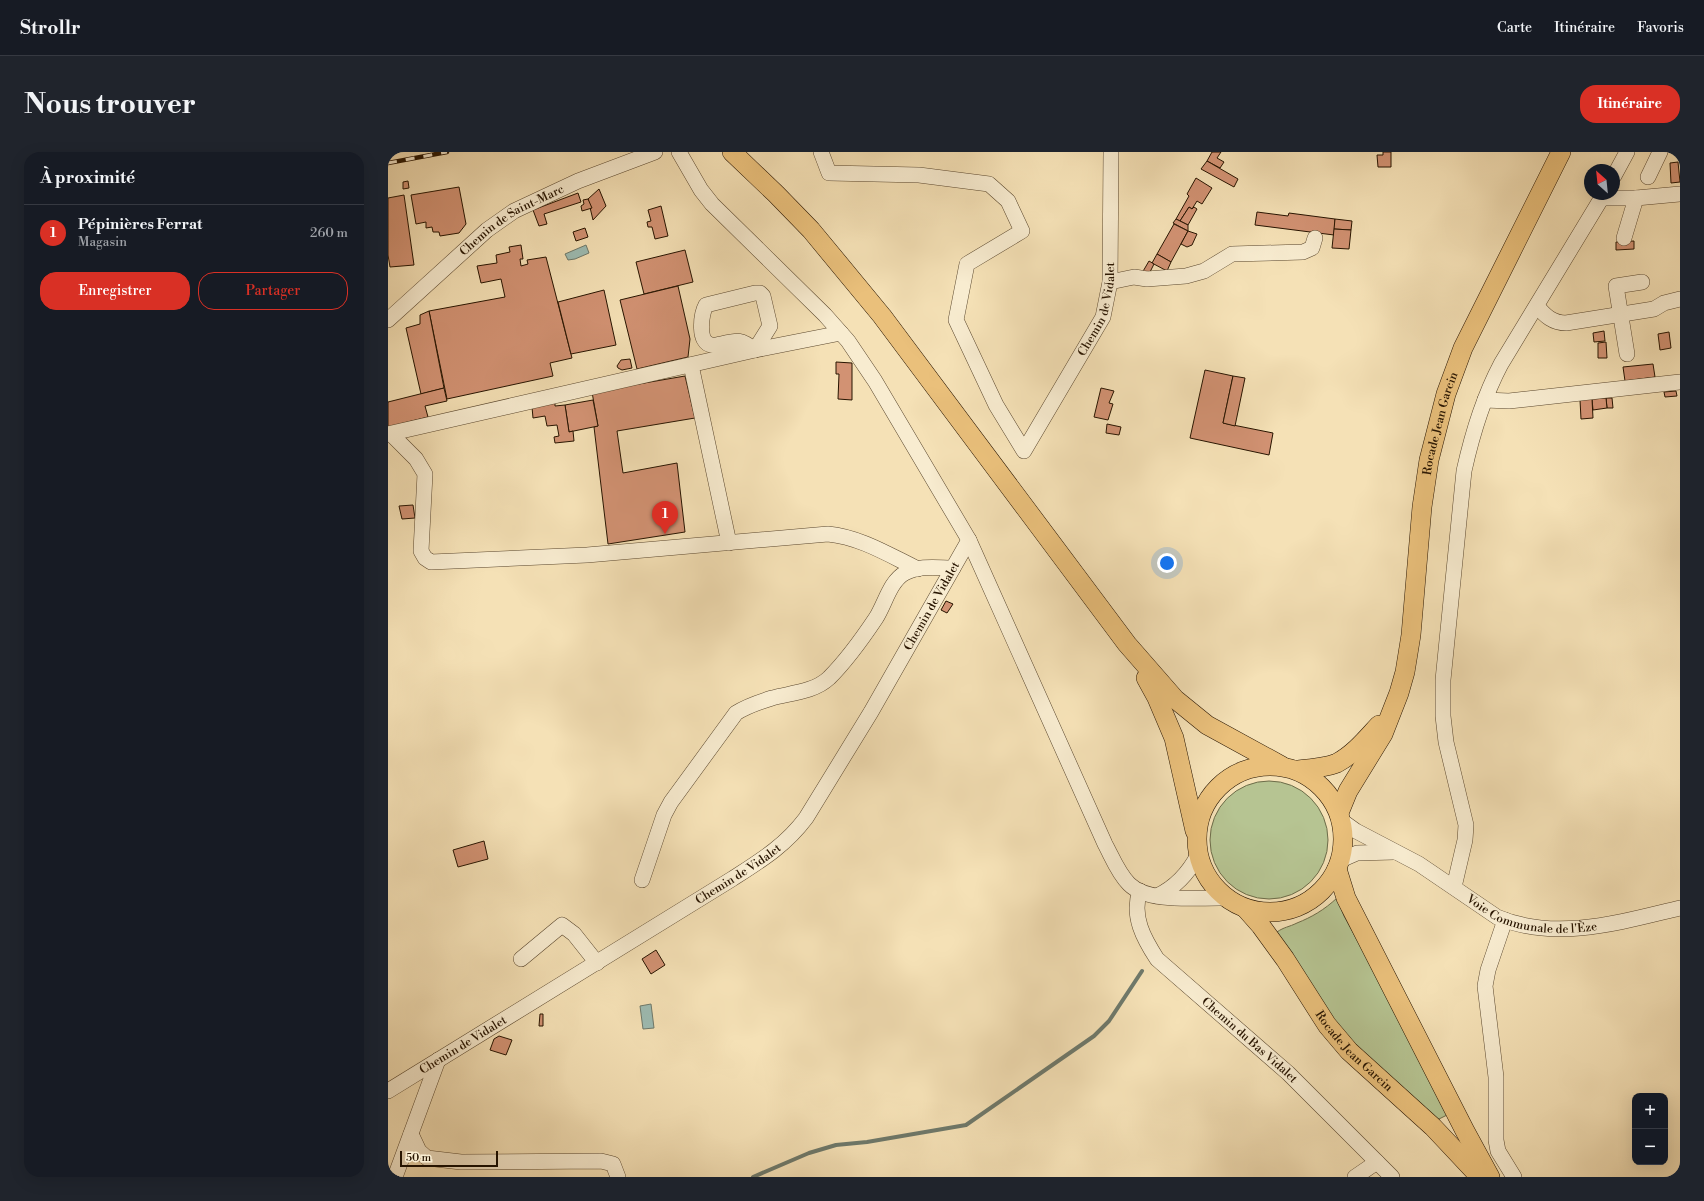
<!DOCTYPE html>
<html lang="fr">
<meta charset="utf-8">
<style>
:root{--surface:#171b24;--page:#20242c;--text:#f1f3f6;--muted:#9ea1a6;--line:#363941;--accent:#d93025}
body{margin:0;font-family:"Libre Bodoni",serif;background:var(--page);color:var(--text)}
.controls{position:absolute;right:12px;bottom:12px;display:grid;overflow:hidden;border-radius:8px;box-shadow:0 4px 16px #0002}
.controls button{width:36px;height:36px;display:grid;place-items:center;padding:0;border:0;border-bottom:1px solid var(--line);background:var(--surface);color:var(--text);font:20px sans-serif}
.compass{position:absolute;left:1196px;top:12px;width:36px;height:36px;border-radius:50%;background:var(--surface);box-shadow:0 4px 16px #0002;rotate:333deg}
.scale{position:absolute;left:12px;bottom:10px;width:98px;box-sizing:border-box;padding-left:4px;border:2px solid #271400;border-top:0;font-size:11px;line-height:14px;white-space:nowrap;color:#271400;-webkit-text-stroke:3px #f8ecd0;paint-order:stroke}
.you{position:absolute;left:779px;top:411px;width:14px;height:14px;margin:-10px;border:3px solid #fff;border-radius:50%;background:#1a73e8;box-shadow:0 0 0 6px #1a73e833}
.badge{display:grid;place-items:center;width:26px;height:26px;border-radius:50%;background:var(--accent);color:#fff;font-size:13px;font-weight:700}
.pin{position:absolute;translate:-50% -33px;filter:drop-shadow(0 1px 2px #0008)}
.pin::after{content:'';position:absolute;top:21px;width:14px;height:12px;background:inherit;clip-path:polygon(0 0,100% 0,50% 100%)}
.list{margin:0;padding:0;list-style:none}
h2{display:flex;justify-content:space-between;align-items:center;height:52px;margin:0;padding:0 16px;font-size:17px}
h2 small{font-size:13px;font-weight:400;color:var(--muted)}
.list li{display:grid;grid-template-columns:26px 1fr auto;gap:12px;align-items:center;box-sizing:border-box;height:56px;padding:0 16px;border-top:1px solid var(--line)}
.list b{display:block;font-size:15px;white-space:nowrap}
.list p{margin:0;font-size:13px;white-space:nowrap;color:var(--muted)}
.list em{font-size:13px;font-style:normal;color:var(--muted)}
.actions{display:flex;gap:8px;padding:12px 16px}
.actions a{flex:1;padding:9px 0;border:1px solid var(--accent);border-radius:16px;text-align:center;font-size:14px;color:var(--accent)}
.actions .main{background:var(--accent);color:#fff}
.map{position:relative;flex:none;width:1292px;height:1025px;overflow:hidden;border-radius:16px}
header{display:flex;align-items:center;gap:24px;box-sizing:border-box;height:56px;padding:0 20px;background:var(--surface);border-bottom:1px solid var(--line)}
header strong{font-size:19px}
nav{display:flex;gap:22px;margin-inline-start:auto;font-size:14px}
.intro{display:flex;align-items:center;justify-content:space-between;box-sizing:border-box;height:96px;padding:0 24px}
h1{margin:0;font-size:28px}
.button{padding:10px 18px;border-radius:16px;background:var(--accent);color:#fff;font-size:14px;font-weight:700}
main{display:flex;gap:24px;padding:0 24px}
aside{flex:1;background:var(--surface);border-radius:16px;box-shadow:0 4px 16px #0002}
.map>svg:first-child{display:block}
</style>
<header>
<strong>Strollr</strong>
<nav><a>Carte</a><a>Itinéraire</a><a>Favoris</a></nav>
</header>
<div class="intro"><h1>Nous trouver</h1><a class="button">Itinéraire</a></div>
<main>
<aside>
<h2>À proximité<small></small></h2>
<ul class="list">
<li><span class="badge">1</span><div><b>Pépinières Ferrat</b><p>Magasin</p></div><em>260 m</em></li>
</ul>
<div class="actions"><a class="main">Enregistrer</a><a>Partager</a></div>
</aside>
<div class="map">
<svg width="1292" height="1025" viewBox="0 0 1292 1025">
<rect width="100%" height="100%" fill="#f5e1b6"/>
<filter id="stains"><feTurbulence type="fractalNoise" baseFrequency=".005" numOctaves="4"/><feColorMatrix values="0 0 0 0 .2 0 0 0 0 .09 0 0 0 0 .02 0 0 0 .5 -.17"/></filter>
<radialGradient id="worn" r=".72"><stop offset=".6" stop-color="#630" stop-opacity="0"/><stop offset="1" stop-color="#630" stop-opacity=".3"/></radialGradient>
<!-- green -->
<g fill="#b6c492" stroke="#6e6c49">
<circle cx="881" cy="688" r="59"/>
<path d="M 949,746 L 956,764 L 998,841 L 1059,963 L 1049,968 L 986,912 L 949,872 L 889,780 C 896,775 901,775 909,771 C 924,765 936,758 949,746 Z"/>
</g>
<!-- water -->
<g fill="#9dbcb3" stroke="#6e796b">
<polygon points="198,93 201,101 187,107 180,108 177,102"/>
<polygon points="263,852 266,876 255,877 252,854"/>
</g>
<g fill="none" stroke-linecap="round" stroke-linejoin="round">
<!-- stream -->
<polyline stroke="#6e796b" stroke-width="4" points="365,1025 421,1001 448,993 479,990 578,973 706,884 721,869 754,819"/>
</g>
<!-- building -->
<g fill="#d29273" stroke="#271400">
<polygon points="824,0 833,0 829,6 836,10 832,16 819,9"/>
<polygon points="995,0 1003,0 1003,15 990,15 989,3 995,3"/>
<polygon points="819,9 850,27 846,35 813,17"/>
<polygon points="1290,10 1292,30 1283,31 1282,11"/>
<polygon points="808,26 824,36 814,52 809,49 804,57 801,55 792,69 788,67 801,44 799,42"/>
<polygon points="20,29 21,36 15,37 15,30"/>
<polygon points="71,35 78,72 71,81 52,84 51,80 45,80 44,75 38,76 38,70 28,72 23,43"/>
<polygon points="211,37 218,54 205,68 200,47"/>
<polygon points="190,41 193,50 156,62 159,72 151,74 145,58"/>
<polygon points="16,43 26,113 2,115 0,103 0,46"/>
<polygon points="200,47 204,56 194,59 193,54 196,52 195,48"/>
<polygon points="273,54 280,84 267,87 264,75 260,75 259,70 263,69 260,58"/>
<polygon points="801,55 804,57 806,55 809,57 800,73 792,69"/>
<polygon points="869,60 900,64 901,61 947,67 946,83 867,73"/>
<polygon points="788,67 800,73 800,79 785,71"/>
<polygon points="947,67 964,69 963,78 946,77"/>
<polygon points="786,72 800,79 783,110 769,102"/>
<polygon points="197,76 200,85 188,89 185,80"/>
<polygon points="946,77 963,78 961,97 944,96"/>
<polygon points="800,79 809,82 804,93 799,95 793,92"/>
<polygon points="1246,89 1246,97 1228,98 1228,90"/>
<polygon points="133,93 135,107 132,107 133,114 140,112 139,108 158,105 184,206 162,211 165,224 59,247 41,159 117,145 113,127 93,131 89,114 109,111 108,103 122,100 121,95"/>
<polygon points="297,98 305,130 256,142 248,110"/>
<polygon points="769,102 783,110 779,119 764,111"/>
<polygon points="761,109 766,112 760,124 754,121"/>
<polygon points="290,134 302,187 300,205 249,217 232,148"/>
<polygon points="216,138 228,193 183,202 170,150"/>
<polygon points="41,159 56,236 33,242 18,176 32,172 32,163"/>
<polygon points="1216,179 1217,189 1206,190 1205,181"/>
<polygon points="1281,180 1283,196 1272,198 1270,182"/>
<polygon points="1218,190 1219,206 1210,206 1210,191"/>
<polygon points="242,207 244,216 234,218 230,216 229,214 233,208"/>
<polygon points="448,210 464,211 464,248 450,247 451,222 448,222"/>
<polygon points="1265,212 1267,225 1237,229 1235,215"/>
<polygon points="817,218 845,224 835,271 885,281 881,303 802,286"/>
<polygon points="297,224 307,266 229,279 235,321 289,311 297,380 220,392 206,275 210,274 204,240"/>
<polygon points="845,224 857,226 847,274 835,271"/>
<polygon points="56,236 59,249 37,254 40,265 0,275 0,250"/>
<polygon points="713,236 726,239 721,251 725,252 720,268 706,265"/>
<polygon points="1288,239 1289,244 1277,245 1276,240"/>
<polygon points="1218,246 1224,246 1225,256 1219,256"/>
<polygon points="1218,246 1219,256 1205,258 1204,247"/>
<polygon points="1204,247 1205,266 1193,267 1192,248"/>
<polygon points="205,248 210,274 181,280 177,253"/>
<polygon points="167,251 167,254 177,253 181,280 185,279 186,289 167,291 166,285 171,284 169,273 159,274 157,264 145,266 144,255"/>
<polygon points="719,272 733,275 731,283 718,281"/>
<polygon points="25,353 27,366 14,367 11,354"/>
<polygon points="558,449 565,452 559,461 553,458"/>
<polygon points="96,689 100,707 70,715 65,698"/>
<polygon points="268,798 277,813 263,822 254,807"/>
<polygon points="152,862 155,862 155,874 151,874"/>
<polygon points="111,884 124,888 118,903 102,898 106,887"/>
</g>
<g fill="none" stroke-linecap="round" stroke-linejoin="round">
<!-- minor casing -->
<g stroke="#5a472e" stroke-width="16">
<g id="minor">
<path d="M 291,0 L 313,38 L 324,52 L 437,163 L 460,189 L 487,229 L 581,388 L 717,692 C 724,705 730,721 741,732 C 761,752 811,745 837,746"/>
<path id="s1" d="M 433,0 L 441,21 L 531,23 L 601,32 L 620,49 L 634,79 L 579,112 L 568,168 L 608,253 L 636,299 L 715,165 L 722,130 L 723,0"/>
<polyline points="1226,24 1239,0"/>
<polyline points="1260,25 1272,0"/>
<polyline points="1215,46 1248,46 1292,42"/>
<polyline points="1236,86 1248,46"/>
<polyline points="722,130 746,125 759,127 798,124 816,119 844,102 915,100 924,96 927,86"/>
<path d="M 367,141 L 372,141 L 375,144 L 382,174 L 367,198 C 353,187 350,188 333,192 C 330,192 327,194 324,193 C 309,192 313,162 318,153 Z"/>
<path d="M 1149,154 C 1157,164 1165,171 1178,171 L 1266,157 L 1276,151 L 1292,147"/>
<path id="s2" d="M 0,168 L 99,78 L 126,59 L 190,29 L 267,0"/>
<polyline points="1239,202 1228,134 1254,130"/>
<polyline points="303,213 341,391"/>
<polyline points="1097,248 1121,249 1292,230"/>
<polyline points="0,282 367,198 453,181"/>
<path d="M 3,282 L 28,307 L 37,322 L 33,399 L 37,406 L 43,410 L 199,403 L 440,382 C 472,385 501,403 530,417"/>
<path id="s3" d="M 954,669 L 968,679 L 1031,712 L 1109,765 C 1168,790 1233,770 1292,756"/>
<polyline points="953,708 969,701 1006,700"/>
<path d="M 254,728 L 276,663 L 283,650 L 348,561 C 359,554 371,550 384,546 C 403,541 426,540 441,526 C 459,508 474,487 488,466 C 497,452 502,429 517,421 C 532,413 549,416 565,416"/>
<path d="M 1066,735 L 1077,688 L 1078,673 L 1058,590 L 1055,564 L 1055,528 L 1076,319 C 1084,283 1095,246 1113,212 L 1216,42"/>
<path id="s4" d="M 752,739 C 743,764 756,787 769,807 L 900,921 L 1004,1025"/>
<path d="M 769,744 C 788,735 800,722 810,703"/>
<polyline points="1117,768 1100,818 1097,834 1108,925 1108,988 1110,999 1126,1025"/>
<polyline points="133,807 174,773 186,782 209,811"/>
<path id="s5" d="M 0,939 L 344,727 C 372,709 397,694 418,666 L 483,560 L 581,388"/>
<polyline points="23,982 31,999 39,1006 73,1010 213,1009 225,1012 230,1025"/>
<polyline points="7,1025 50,908"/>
<polyline points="967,1025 989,1010"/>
</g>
</g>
<!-- major casing -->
<g stroke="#271400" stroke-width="20">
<g id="major">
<polyline points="344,0 388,42 423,78 494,164 739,492 787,547 819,573 894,614"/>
<polyline points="758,526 769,546 786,586 807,679"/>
<circle cx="882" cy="687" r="73"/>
<path d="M 908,618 C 921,617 937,616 949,611 C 966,602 978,587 991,573"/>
<path id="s6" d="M 951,661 L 960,639 L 995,582 L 1011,541 L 1017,520 L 1023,483 L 1034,355 L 1041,308 L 1058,242 L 1075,196 L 1173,0"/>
<polyline points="949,717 958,746 1077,979 1102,1025"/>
<path id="s7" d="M 858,757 L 873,774 L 897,807 L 939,873 L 961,899 L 1045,975 L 1092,1025"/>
</g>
</g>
<!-- minor -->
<use href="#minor" stroke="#f8ecd0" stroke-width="15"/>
<!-- major -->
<use href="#major" stroke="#eac07b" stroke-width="19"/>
<!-- rail casing -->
<g stroke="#271400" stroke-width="4.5">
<polyline id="rail" points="0,11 59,0"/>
</g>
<!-- rail -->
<use href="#rail" stroke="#f8ecd0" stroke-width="3" stroke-dasharray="9" stroke-linecap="butt"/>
</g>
<g text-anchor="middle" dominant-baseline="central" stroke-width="3" stroke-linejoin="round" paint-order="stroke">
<!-- street labels -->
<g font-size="12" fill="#271400" stroke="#f8ecd0">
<text stroke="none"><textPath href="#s2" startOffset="160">Chemin de Saint-Marc</textPath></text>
<text stroke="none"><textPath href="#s1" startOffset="672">Chemin de Vidalet</textPath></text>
<text stroke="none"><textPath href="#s6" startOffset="408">Rocade Jean Garcin</textPath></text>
<text stroke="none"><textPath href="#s5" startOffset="747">Chemin de Vidalet</textPath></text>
<text stroke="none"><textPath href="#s5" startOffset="412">Chemin de Vidalet</textPath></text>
<text stroke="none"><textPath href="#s3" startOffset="216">Voie Communale de l'Èze</textPath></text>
<text stroke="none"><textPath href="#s4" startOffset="196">Chemin du Bas Vidalet</textPath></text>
<text stroke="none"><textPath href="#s5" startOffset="88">Chemin de Vidalet</textPath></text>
<text stroke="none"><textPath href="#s7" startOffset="179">Rocade Jean Garcin</textPath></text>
</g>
</g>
<rect width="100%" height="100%" filter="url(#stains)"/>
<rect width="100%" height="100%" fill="url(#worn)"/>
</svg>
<div class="controls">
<button>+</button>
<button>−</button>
</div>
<svg class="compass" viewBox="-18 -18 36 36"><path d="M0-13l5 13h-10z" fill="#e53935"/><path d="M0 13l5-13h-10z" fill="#9ea1a6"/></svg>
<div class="scale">50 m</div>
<div class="you"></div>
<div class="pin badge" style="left:277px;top:382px">1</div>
</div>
</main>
